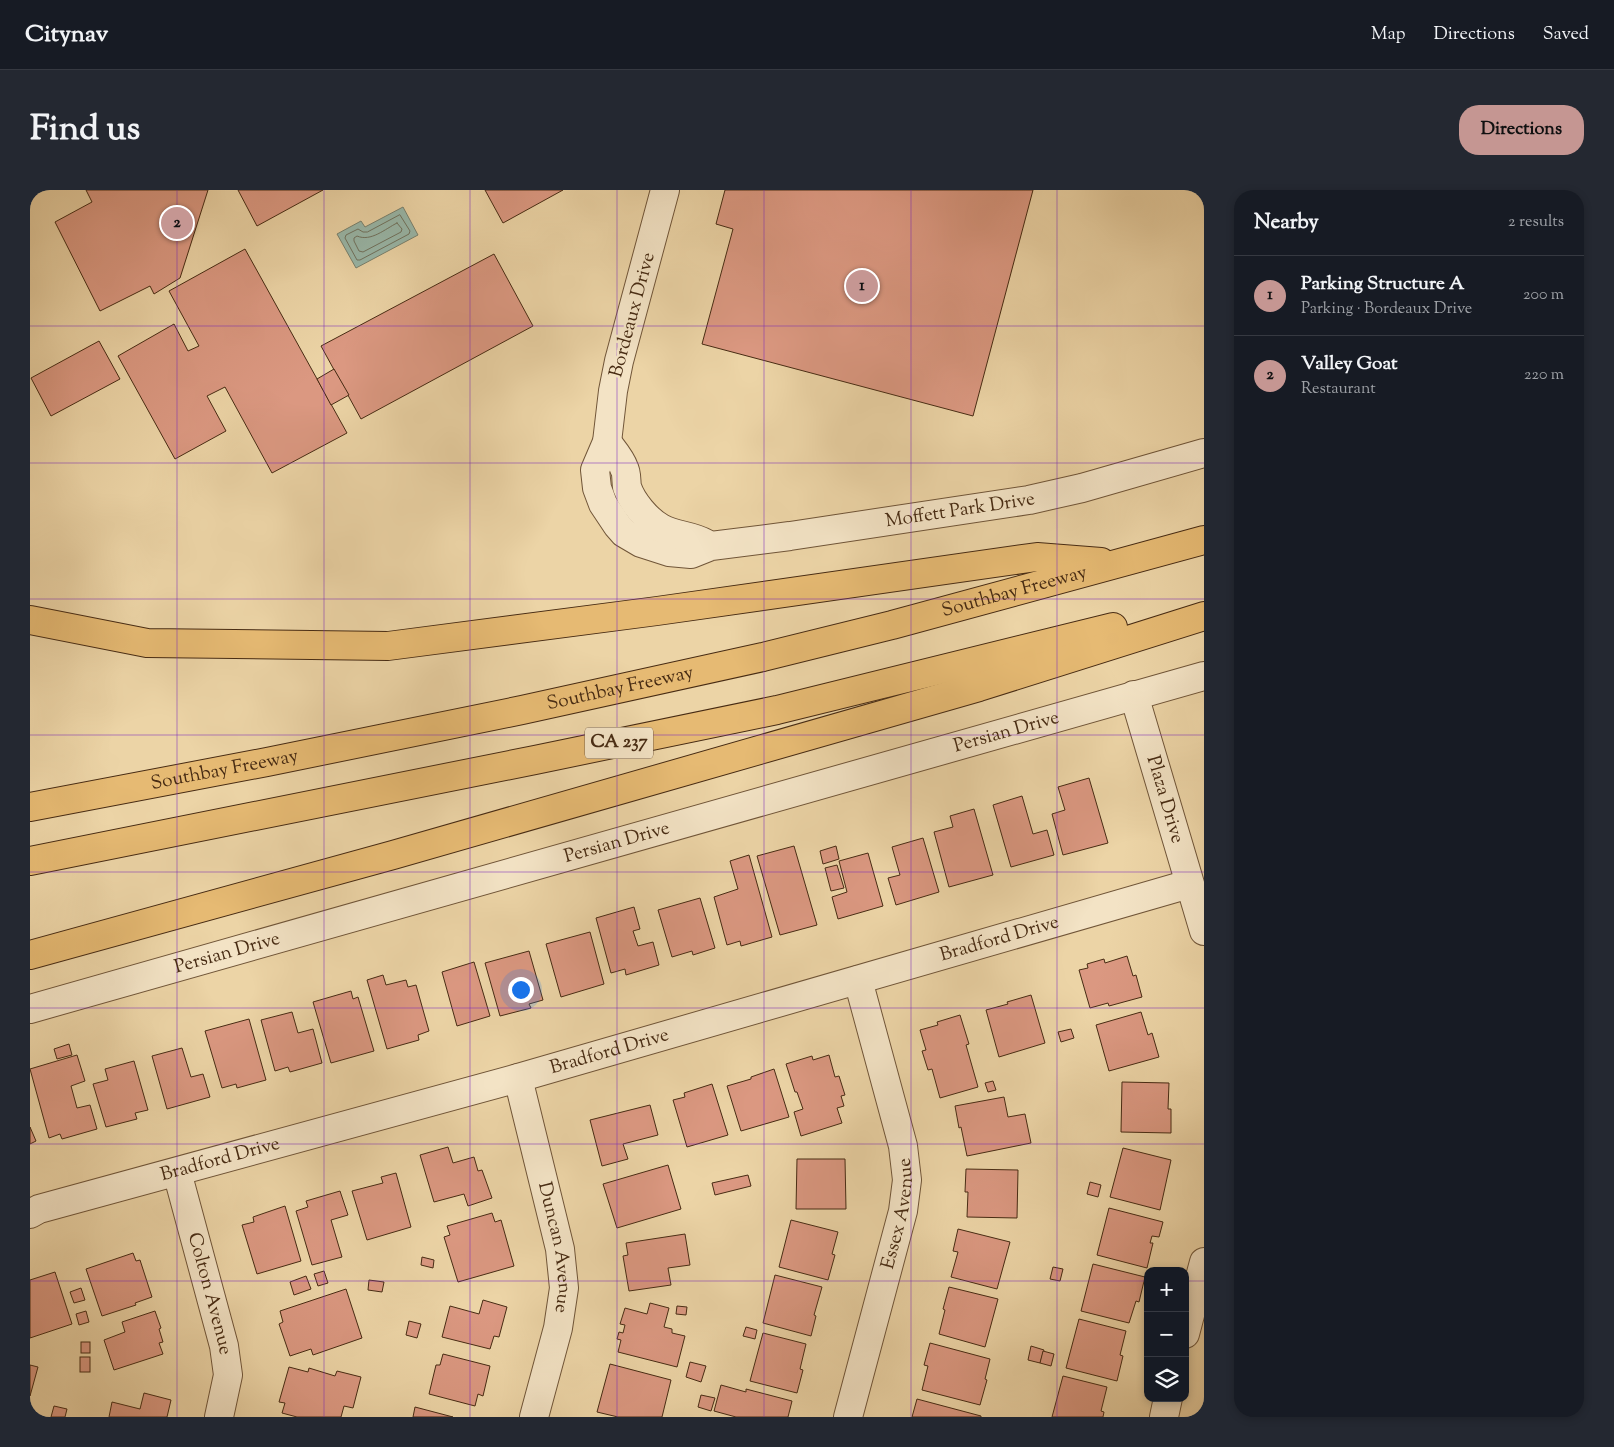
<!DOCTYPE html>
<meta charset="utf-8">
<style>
:root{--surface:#171b24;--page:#242831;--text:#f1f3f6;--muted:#9ea1a6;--line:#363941;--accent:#c59692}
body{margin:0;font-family:"Sorts Mill Goudy",serif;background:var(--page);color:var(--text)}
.controls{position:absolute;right:15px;bottom:15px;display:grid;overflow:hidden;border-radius:10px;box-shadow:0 2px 8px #0003}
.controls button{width:45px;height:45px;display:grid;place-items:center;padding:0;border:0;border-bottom:1px solid var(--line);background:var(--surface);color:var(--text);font:25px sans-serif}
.you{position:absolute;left:490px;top:799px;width:18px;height:18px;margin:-12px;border:4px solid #fff;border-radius:50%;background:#1a73e8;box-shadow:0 0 0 8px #1a73e833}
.badge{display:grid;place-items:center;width:32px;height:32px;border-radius:50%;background:var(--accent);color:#111;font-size:16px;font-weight:700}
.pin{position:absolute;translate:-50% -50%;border:2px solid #fff;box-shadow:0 1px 5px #0006}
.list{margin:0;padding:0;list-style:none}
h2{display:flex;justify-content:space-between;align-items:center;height:65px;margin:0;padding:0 20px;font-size:21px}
h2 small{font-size:16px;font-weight:400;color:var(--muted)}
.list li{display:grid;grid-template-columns:32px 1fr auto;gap:15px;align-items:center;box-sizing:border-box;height:80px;padding:0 20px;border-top:1px solid var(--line)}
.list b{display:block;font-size:19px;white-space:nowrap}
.list p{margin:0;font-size:16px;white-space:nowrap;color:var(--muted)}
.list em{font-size:16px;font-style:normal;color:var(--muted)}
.icon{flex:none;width:28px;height:28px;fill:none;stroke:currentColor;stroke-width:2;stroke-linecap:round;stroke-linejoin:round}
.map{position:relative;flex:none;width:1174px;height:1227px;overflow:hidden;border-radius:20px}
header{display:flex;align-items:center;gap:30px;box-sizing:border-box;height:70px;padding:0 25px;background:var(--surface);border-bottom:1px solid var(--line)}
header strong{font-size:24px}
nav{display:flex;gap:28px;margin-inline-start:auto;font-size:18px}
.intro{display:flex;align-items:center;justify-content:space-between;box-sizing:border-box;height:120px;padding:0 30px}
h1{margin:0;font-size:35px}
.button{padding:12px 22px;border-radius:20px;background:var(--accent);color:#111;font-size:18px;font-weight:700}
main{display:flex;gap:30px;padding:0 30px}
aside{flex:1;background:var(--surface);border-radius:20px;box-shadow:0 2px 8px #0003}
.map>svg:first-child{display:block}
</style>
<header>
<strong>Citynav</strong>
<nav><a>Map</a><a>Directions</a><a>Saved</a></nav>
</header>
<div class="intro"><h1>Find us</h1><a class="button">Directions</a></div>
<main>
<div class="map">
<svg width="1174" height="1227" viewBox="0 0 1174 1227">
<rect width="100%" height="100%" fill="#ecd4a6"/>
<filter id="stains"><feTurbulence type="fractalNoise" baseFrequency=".004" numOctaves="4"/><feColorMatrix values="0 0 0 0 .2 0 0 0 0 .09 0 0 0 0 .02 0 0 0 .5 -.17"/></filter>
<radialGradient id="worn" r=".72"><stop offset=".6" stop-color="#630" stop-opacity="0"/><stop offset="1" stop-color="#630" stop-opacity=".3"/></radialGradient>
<!-- water -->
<polygon fill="#99b8aa" stroke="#78806e" points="373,17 388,45 326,78 307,44 331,31 335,37"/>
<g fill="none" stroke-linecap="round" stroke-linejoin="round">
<!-- shore -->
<g stroke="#70725e" stroke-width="1">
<polygon points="370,25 380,41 379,44 330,70 327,70 315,48 316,45 328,39 333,42 337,42"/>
<path d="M 367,33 L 372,39 L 371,42 L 333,62 L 329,61 L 324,51 L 324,48 L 327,46 C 341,52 355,39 367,33 Z"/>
</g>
</g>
<!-- building -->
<g fill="#db9881" stroke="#472b13">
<polygon points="56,0 178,0 150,88 124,104 120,96 70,121 25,32 62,12"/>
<polygon points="208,0 293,0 227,36"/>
<polygon points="455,0 533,0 473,33"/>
<polygon points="695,0 1003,0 943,226 672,154 703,39 686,34"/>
<polygon points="215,59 317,243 242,283 195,197 177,206 196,241 145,269 88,166 144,134 158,161 169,156 139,101"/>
<polygon points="464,64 503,136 331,229 291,156"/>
<polygon points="69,151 90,189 21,226 1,188"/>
<polygon points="304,179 319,205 301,215 287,189"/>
<polygon points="1059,588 1078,653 1033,665 1022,624 1035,620 1028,597"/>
<polygon points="992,606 1003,644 1017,640 1024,665 981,677 963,615"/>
<polygon points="944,619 963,685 919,697 904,642 923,637 920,626"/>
<polygon points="893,648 909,702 866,715 858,688 870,685 862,657"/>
<polygon points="764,656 787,735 750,745 727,666"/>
<polygon points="806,656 809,669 793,674 790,661"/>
<polygon points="838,663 853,716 808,729 802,707 817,702 809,671"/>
<polygon points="719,665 742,747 711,756 710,751 697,755 684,707 708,699 700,671"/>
<polygon points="807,675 814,698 801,701 795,678"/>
<polygon points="670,708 685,758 663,765 662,761 642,767 628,720"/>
<polygon points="604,717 610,739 603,741 608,756 623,752 629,775 596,785 595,779 581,783 566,728"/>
<polygon points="560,742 574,794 531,807 516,754"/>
<polygon points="499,761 513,810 499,814 501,818 470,826 455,773"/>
<polygon points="1097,766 1103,786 1106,785 1112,807 1079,816 1078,813 1060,818 1049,780 1058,778 1057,774 1074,769 1075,773"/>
<polygon points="444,772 460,826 427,836 412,782"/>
<polygon points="353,785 356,795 376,790 378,797 386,795 399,841 388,845 389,850 357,859 337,790"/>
<polygon points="321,801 323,809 328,807 344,861 301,873 283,812"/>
<polygon points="1001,805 1015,853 969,867 956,820 978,814 977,812"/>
<polygon points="262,822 268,843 283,839 292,873 260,882 258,877 245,881 231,830"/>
<polygon points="1111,822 1118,845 1122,843 1129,867 1079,881 1066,835"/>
<polygon points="930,825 939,854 936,855 948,897 910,908 902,879 898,880 892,861 896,860 890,840 908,835 907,832"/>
<polygon points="219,829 236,890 207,898 206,894 192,898 175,841"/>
<polygon points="1041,839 1044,848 1031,852 1028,842"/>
<polygon points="39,854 42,865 27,869 24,859"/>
<polygon points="152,858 161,887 173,884 180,907 137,919 122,866"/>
<polygon points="47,865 55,891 41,896 47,918 60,915 67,939 32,949 30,944 19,948 0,879"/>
<polygon points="799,865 805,887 809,886 815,905 811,906 814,916 807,918 812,933 771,946 764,922 773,919 767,902 765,902 756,874 782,866 783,870"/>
<polygon points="104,871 118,920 105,923 107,929 76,937 63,894 78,890 75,879"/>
<polygon points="744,879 759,927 711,941 697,896 721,889 721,887"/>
<polygon points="963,891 966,900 958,902 955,893"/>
<polygon points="1092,892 1139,893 1138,919 1141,919 1141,943 1091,942"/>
<polygon points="682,894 698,945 657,957 643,910 655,907 654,903"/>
<polygon points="974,907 978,927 995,924 1001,953 937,966 931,937 929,938 925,916"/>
<polygon points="620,915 628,945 593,954 598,969 572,976 560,930"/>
<polygon points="0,937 6,951 0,954"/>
<polygon points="418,957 423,973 444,967 448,981 452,980 462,1008 438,1016 434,1004 404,1012 390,965"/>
<polygon points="1093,958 1141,970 1130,1020 1080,1007"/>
<polygon points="767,969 815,969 816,1019 766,1019"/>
<polygon points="638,975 651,1019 587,1038 573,994"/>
<polygon points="936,979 988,980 987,1028 937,1027 938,1002 935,1002"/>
<polygon points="366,983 381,1037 337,1050 322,1001 353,993 351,987"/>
<polygon points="718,985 721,996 685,1005 682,993"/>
<polygon points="1060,992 1071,995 1068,1007 1057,1004"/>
<polygon points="310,1001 318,1025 301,1030 312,1067 282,1075 266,1021 278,1017 276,1011"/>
<polygon points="255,1016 271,1071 227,1084 212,1035 224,1032 223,1027"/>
<polygon points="1079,1018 1133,1032 1129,1047 1122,1046 1120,1053 1123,1053 1117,1078 1067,1065"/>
<polygon points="462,1023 465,1032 471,1030 484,1076 428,1092 414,1047 420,1045 417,1036"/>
<polygon points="761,1030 808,1042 802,1064 805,1065 798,1090 749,1077"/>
<polygon points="928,1039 980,1052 967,1099 921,1087 928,1062 923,1061"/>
<polygon points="655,1044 660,1075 638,1078 641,1095 599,1101 593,1066 598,1065 596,1053"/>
<polygon points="103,1063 106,1071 110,1070 122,1107 105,1113 106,1115 72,1126 56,1079"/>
<polygon points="392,1067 404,1070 403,1078 391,1075"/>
<polygon points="1063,1074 1115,1087 1109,1112 1106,1111 1099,1133 1051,1121"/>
<polygon points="1023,1077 1033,1079 1030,1091 1020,1089"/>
<polygon points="294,1081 298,1093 288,1096 284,1084"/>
<polygon points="25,1082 42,1134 0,1148 0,1090"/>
<polygon points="745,1085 792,1097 784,1125 786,1126 781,1146 733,1133"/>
<polygon points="276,1086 281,1099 264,1105 260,1092"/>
<polygon points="339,1090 354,1092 352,1102 338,1100"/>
<polygon points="919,1097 968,1109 955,1157 909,1144 915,1120 913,1119"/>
<polygon points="51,1098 55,1110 44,1113 40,1102"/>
<polygon points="316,1099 332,1148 283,1165 281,1159 260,1166 249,1134 253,1132 250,1121"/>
<polygon points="453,1110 477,1117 469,1147 464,1146 460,1159 412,1147 420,1116 449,1124"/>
<polygon points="620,1113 639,1118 634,1137 642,1139 642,1143 655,1146 647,1177 588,1162 591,1150 587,1149 589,1142 593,1143 595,1135 590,1134 595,1118 617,1124"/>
<polygon points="647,1116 657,1117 656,1125 646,1124"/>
<polygon points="56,1121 59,1132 49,1135 46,1124"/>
<polygon points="125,1121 131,1138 129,1139 133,1152 129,1153 133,1164 84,1180 74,1150 95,1142 92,1132"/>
<polygon points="1049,1129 1096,1141 1090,1165 1093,1166 1087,1191 1036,1178"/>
<polygon points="379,1131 391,1134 387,1148 376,1145"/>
<polygon points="716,1137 727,1140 725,1149 713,1146"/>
<polygon points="733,1143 776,1154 770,1179 773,1180 767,1203 720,1191"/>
<rect x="51" y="1152" width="9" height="11"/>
<polygon points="900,1153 960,1169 955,1189 957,1190 950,1215 892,1200 898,1176 894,1175"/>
<polygon points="1001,1156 1014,1160 1010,1173 998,1170"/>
<polygon points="1013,1161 1024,1164 1021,1176 1010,1173"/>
<polygon points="413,1164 460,1176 453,1206 448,1204 445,1216 399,1204 406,1175 410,1175"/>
<rect x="50" y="1167" width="10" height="15"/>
<polygon points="660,1172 676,1176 671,1192 656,1187"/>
<polygon points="580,1174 641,1190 632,1227 588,1227 567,1222"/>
<polygon points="0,1175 8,1177 0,1206"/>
<polygon points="259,1177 278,1182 279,1178 305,1186 307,1181 331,1187 323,1218 314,1216 311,1227 267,1227 252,1223 255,1213 249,1212"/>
<polygon points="1033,1186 1077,1197 1071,1221 1074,1222 1073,1227 1022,1227"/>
<polygon points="691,1195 716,1202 716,1199 762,1211 758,1227 706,1227 684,1221"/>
<polygon points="114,1203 141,1210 137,1227 79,1227 82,1212 110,1219"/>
<polygon points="671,1205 685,1208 681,1221 668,1217"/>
<polygon points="887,1209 951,1226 951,1227 882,1227"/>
<polygon points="24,1216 37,1219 35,1227 21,1227"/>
<polygon points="385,1217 423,1227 383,1227"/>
</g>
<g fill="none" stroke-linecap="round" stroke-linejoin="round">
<!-- minor casing -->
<g stroke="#705538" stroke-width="30">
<g id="minor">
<path id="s1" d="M 635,0 L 589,171 L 583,201 L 577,252 L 565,280 L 567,298 L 573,314 L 587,335 L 594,343 L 611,353 L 639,362 L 661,364 L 681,356 L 760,346 L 999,310 L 1052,298 L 1174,263"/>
<path d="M 577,252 C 583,260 591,269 594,278 C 597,283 596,291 597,297 C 602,312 617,330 631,338 C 645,346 661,345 675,353"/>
<path id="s2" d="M 1104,505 L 1174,741"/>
<path id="s3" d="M 0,819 L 1174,486"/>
<path id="s4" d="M 488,888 L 530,1059 L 534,1098 L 528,1138 L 504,1227"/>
<path id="s5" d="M 147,982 L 194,1156 L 198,1185 L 189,1227"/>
<path id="s6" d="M 0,1024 L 9,1019 L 488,888 L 1159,694"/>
<polyline points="1155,1144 1174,1072"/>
<path id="s7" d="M 818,1227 L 873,1021 L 877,990 L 873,956 L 828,790"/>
<polyline points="1134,1227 1138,1208"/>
</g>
</g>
<!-- highway casing -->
<g stroke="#472b13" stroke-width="30">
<g id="highway">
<polyline points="0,430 117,453 358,456 627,421 1007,367 1071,372"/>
<path id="s8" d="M 0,617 L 237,572 L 492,520 L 733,467 L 862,435 L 1174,350"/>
<polyline points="0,671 505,570 747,520 1083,437"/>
<polyline points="0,765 363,665 949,497 1174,426"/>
</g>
</g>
<!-- minor -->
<use href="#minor" stroke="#f3e3c5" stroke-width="28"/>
<!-- highway -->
<use href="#highway" stroke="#e6ba73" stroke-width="28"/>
</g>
<!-- grid -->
<path fill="none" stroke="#7b2cbf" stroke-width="1" stroke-opacity="0.55" d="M 147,0 L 147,1227M 294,0 L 294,1227M 440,0 L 440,1227M 587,0 L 587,1227M 734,0 L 734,1227M 881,0 L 881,1227M 1027,0 L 1027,1227M 0,136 L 1174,136M 0,273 L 1174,273M 0,409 L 1174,409M 0,545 L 1174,545M 0,682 L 1174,682M 0,818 L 1174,818M 0,954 L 1174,954M 0,1091 L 1118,1091M 1155,1091 L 1174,1091"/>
<g text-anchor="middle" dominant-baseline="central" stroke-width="5" stroke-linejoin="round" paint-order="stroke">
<!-- shield labels -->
<rect fill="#f3e3c5" stroke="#7b6248" stroke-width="1" x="555" y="537.5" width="68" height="31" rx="4"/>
<g font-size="18" font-weight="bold" fill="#472b13">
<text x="589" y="553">CA 237</text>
</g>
<!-- street labels -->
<g font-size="19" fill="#472b13" stroke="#f3e3c5">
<text transform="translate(603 125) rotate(-75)">Bordeaux Drive</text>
<text stroke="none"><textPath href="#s1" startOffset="705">Moffett Park Drive</textPath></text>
<text stroke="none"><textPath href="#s8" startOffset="1008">Southbay Freeway</textPath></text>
<text stroke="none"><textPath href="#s8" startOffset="602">Southbay Freeway</textPath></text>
<text stroke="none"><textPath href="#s3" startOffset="1015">Persian Drive</textPath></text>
<text stroke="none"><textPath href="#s8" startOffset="198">Southbay Freeway</textPath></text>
<text stroke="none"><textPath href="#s2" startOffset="109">Plaza Drive</textPath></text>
<text stroke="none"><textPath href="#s3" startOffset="610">Persian Drive</textPath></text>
<text stroke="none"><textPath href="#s6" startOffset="1008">Bradford Drive</textPath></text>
<text stroke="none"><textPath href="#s3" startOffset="205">Persian Drive</textPath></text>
<text stroke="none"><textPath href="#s6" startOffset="602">Bradford Drive</textPath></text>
<text stroke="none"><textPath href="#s6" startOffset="198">Bradford Drive</textPath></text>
<text stroke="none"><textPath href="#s7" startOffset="210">Essex Avenue</textPath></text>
<text stroke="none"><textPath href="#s4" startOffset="174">Duncan Avenue</textPath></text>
<text stroke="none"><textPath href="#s5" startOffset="126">Colton Avenue</textPath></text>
</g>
</g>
<rect width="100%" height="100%" filter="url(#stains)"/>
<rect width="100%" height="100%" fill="url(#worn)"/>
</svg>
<div class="controls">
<button>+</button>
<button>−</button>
<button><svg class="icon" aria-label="layers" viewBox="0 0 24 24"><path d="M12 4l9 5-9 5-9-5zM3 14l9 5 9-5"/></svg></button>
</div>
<div class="you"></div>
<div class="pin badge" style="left:832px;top:96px">1</div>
<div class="pin badge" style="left:147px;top:33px">2</div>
</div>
<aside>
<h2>Nearby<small>2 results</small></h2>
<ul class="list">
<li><span class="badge">1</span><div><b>Parking Structure A</b><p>Parking · Bordeaux Drive</p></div><em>200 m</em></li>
<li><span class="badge">2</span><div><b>Valley Goat</b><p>Restaurant</p></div><em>220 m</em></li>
</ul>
</aside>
</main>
